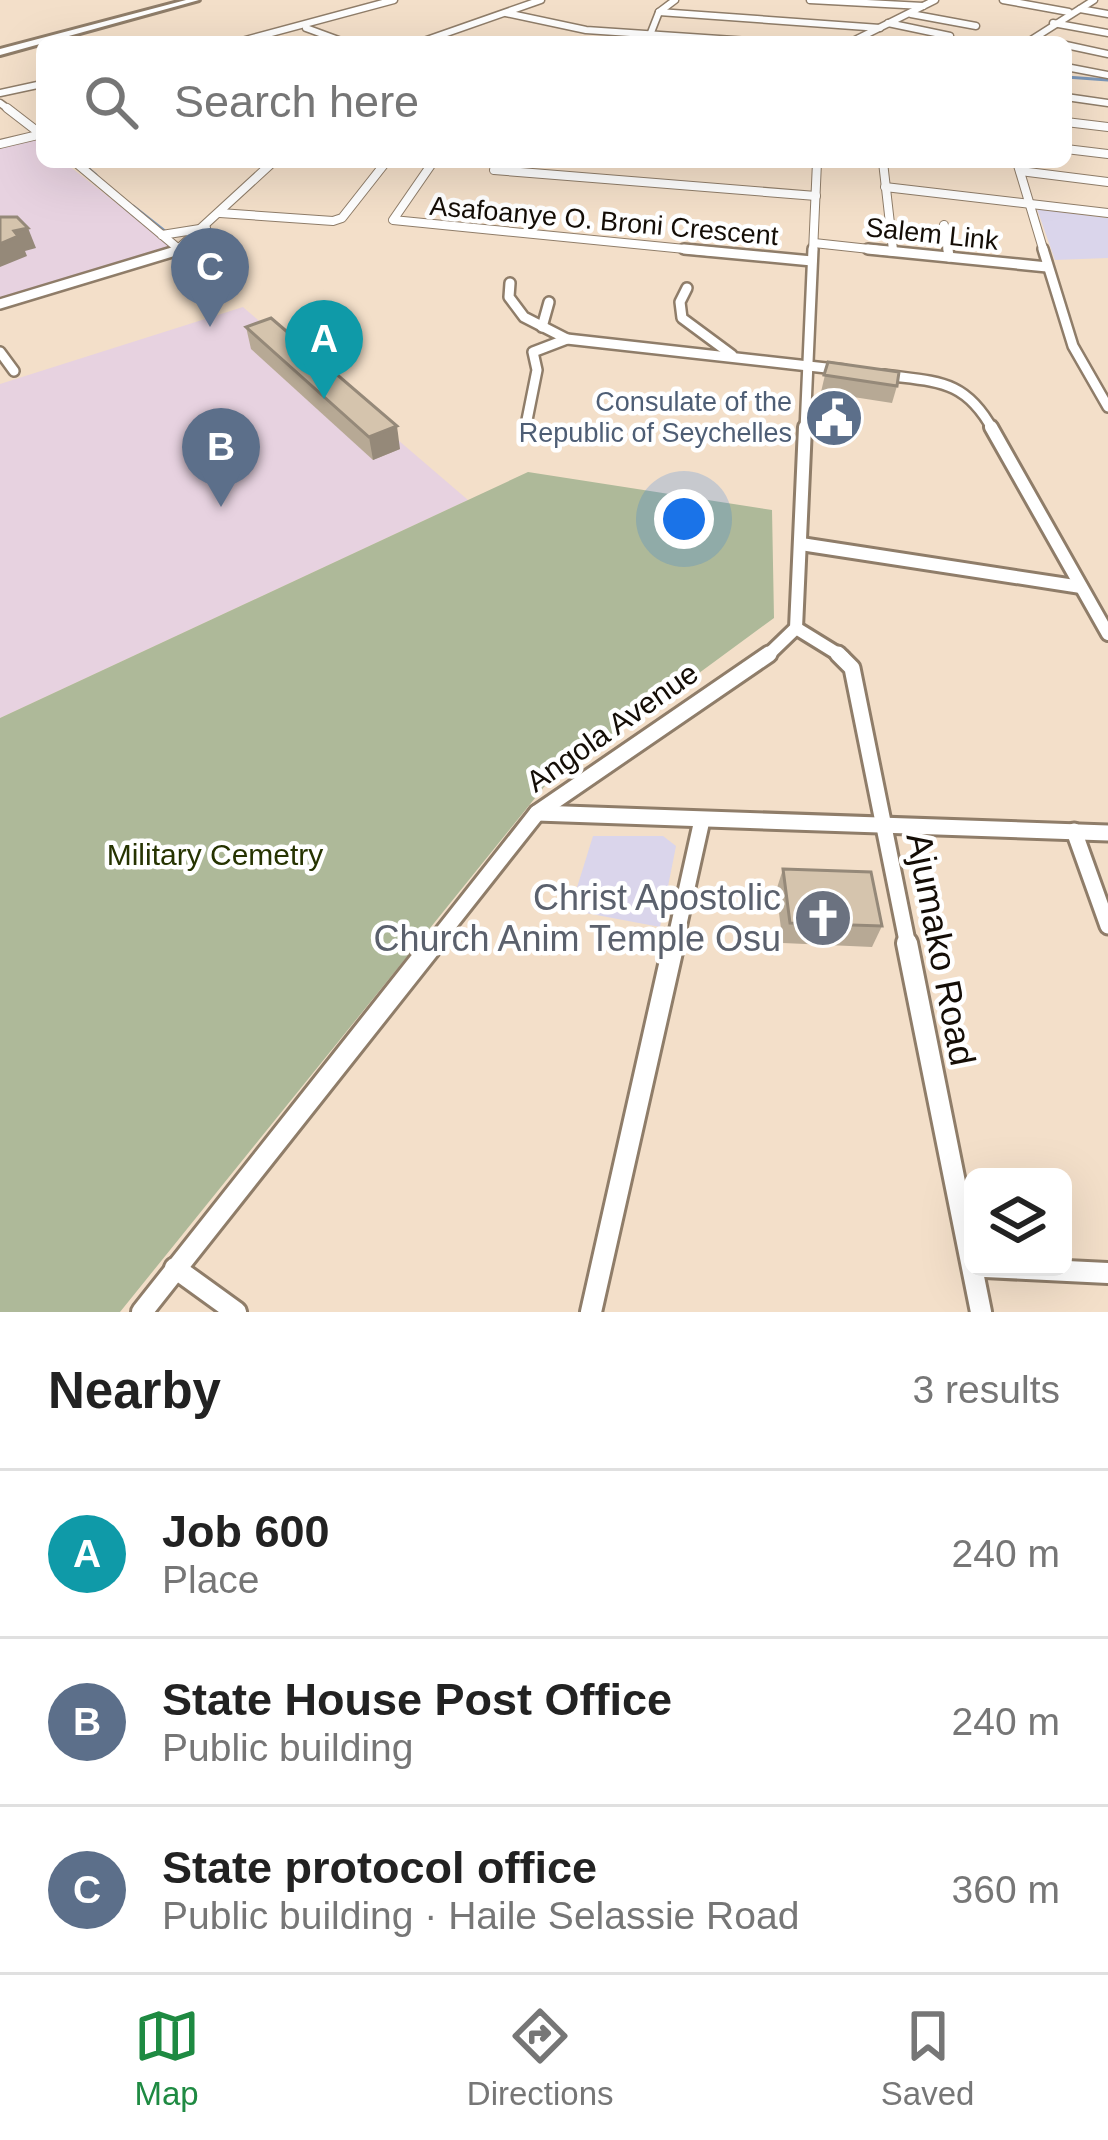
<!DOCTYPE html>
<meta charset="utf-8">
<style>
:root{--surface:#fff;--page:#f6f6f6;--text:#222;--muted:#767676;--line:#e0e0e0;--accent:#1e8a42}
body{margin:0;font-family:Arial,sans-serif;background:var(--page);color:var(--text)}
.controls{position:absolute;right:36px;bottom:36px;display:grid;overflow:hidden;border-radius:18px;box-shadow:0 12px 48px #0002}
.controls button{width:108px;height:108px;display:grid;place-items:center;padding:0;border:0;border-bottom:3px solid var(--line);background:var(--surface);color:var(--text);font:60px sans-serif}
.you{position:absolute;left:684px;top:519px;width:42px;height:42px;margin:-30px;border:9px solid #fff;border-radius:50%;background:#1a73e8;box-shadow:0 0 0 18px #1a73e833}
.badge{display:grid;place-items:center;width:78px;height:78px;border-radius:50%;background:var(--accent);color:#fff;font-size:39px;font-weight:700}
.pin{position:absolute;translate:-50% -99px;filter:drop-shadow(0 3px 6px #0008)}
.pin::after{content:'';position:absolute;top:63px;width:42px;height:36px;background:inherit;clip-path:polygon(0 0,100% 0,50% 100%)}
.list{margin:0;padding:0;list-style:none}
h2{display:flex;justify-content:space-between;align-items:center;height:156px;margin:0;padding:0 48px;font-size:51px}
h2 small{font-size:39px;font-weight:400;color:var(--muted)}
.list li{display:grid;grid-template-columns:78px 1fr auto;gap:36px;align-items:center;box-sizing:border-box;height:168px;padding:0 48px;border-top:3px solid var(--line)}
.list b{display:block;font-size:45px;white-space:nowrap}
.list p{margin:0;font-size:39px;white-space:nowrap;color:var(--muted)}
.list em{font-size:39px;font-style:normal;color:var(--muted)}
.icon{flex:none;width:66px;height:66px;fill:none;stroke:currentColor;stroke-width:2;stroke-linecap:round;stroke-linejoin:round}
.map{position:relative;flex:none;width:1108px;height:1312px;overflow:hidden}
.search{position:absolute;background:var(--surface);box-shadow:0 12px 48px #0002;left:36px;right:36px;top:36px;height:132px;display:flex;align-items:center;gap:30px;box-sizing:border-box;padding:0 42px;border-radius:18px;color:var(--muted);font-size:45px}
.sheet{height:660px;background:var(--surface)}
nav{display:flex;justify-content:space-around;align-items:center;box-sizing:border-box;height:168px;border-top:3px solid var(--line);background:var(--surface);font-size:33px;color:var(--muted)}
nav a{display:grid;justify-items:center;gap:6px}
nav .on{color:var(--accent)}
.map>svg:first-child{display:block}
</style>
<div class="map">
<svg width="1108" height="1312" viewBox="0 0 1108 1312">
<rect width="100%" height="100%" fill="#f3dfc9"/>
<!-- commercial -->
<g fill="#e7d2e0">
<polygon points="36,140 42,144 42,162 64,162 174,248 0,301 0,148"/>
<polygon points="243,307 468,500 0,718 0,384"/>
</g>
<!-- education -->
<g fill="#dad5eb">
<polygon points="1037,209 1108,218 1108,258 1055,260"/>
<polygon points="593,836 663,836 676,846 660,927 570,910"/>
</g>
<!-- green -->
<polygon fill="#aeb999" points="528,472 772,510 774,618 544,787 120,1312 0,1312 0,718"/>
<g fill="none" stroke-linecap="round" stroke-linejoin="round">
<!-- stream -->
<g stroke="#7b97b9" stroke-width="3">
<polyline points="1066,77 1108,80"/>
<polyline points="81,162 96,175"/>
<polyline points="133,206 166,232"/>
</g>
<!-- street-far5 casing -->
<g stroke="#8f7d69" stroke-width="9">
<g id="street-far5">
<polyline points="810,0 923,6"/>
<polyline points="1003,0 1069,12"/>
<polyline points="1080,9 1108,14"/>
<polyline points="659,12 880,28"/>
<polyline points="506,13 586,30 764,42"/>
<polyline points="911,14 976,26"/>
<polyline points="888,23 950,36"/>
<polyline points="1053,23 1108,33"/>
<polyline points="306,28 344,42"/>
<polyline points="650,35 659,12 675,0"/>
<polyline points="238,42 394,0"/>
<polyline points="421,42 541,0"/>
<polyline points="851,42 935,0"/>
<polyline points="1028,42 1094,0"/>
<polyline points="1066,45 1108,54"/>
<polyline points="1066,67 1108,75"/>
<polyline points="0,93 42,84"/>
<polyline points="1066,97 1108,103"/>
<polyline points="0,103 11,111"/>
</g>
</g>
<!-- street-far4 casing -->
<g stroke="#8f7d69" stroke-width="10">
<g id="street-far4">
<polyline points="7,108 42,135"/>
<polyline points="1066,122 1108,127"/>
<polyline points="0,144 42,134"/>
<polyline points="1066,149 1108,154"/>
<polyline points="75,162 180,250"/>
<polyline points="433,162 393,220 715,252"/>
<polyline points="883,162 893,250"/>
<polyline points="1017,162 1044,252"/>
<polyline points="494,170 816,196"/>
<polyline points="1020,171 1108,182"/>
<polyline points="885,187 1108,213"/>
<polyline points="220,213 333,221 342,218 386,162"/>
<polyline points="944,225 948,252"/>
<polyline points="162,235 206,228"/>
<polyline points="814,243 897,252"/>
<polyline points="175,252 273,162"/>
<polyline points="813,252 817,162"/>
</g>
</g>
<!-- street-far3 casing -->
<g stroke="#8f7d69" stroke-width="14">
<g id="street-far3">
<polyline points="684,249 812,261"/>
<polyline points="868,249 1047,267"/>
<polyline points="948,249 949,257"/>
<polyline points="1043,249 1073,346 1108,407"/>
<polyline points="510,283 509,297 524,317 567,339"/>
<polyline points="687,288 680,302 682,318 732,355"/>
<polyline points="0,304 182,249"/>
<polyline points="542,327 549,302"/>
<polyline points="0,352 14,371"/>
<path d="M 884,375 C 938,382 965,379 993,430"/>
<polyline points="527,420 537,370 533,352 567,339 844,370"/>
<polyline points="805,430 813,249"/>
</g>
</g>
<!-- street-far2 casing -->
<g stroke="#8f7d69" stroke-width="18">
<g id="street-far2">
<polyline points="991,427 1108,634"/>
<polyline points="801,544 1081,587"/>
<polyline points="796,628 843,657"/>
<polyline points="766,657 796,628 805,427"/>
</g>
</g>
<!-- street-far1 casing -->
<g stroke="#8f7d69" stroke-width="21">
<g id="street-far1">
<polyline points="838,654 852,668 908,946"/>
<polyline points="537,813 1108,833"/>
<polyline points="1074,831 1108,926"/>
<polyline points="432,946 537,813 769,654"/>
<polyline points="674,946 702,820"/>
</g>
</g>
<!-- street casing -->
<g stroke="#8f7d69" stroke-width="26">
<g id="street">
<polyline points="907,943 981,1312"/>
<polyline points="985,1267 1108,1273"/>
<polyline points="175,1268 236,1312"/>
<polyline points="142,1312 434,943"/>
<polyline points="591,1312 674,943"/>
</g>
</g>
<!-- primary casing -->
<g stroke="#8f7d69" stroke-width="6">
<polygon id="primary" points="186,0 199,0 0,55 0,49"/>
</g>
<!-- street-far5 -->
<use href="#street-far5" stroke="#fff" stroke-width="6"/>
<!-- street-far4 -->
<use href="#street-far4" stroke="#fff" stroke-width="8"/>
<!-- street-far3 -->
<use href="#street-far3" stroke="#fff" stroke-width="9"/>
<!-- street-far2 -->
<use href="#street-far2" stroke="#fff" stroke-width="12"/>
<!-- street-far1 -->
<use href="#street-far1" stroke="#fff" stroke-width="15"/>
<!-- street -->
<use href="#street" stroke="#fff" stroke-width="20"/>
<!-- primary -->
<use href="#primary" fill="#fff" fill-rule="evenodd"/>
</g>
<!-- wall -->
<g fill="#b7a995">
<polygon points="246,327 400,449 373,460 251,349"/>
<polygon points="828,362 897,386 892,403 821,392"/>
<polygon points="783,869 882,926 872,947 783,943 776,891"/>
</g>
<!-- shaded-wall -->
<g fill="#958979">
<polygon points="28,228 36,248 25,251 27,256 0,267 0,244 14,231"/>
<polygon points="397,426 400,449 373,460 369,437"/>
</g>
<!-- building -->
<g fill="#d5c4ad" stroke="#958979" stroke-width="3">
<polygon points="0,217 17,217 28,228 14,231 18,236 0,244"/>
<polygon points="271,318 397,426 369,437 246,327"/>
<polygon points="828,362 899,372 897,386 824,375"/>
<polygon points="783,869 871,872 882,926 790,923"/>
</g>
<!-- icons -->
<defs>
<g id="civic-disc" transform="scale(3)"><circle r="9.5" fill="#5c6f8a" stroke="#fff"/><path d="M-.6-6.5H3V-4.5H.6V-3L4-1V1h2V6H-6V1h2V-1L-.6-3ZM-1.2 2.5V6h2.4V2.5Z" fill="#fff"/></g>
<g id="church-disc" transform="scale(3)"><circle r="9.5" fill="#6b7280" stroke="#fff"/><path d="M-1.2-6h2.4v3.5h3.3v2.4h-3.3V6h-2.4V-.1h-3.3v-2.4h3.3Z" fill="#fff"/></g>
</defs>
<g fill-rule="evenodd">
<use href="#civic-disc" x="834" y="418"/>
<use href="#church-disc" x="823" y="918"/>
</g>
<g text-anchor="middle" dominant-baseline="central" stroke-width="9" stroke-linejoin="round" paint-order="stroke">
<!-- far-street labels -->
<g font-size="27" fill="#140d06" stroke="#fff">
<text transform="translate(604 221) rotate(5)">Asafoanye O. Broni Crescent</text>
<text transform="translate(932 234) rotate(6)">Salem Link</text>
</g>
<!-- far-service labels -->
<g font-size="27" fill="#4e5e75" stroke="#fff" text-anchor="end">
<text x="792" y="402">Consulate of the<tspan x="792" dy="31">Republic of Seychelles</tspan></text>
</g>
<!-- street labels -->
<g font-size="30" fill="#140d06" stroke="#fff">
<text transform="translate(612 727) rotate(-35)">Angola Avenue</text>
</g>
<!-- park labels -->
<g font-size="30" fill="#263301" stroke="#fff">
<text x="215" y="854">Military Cemetry</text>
</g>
<!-- near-worship labels -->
<g font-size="36" fill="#5b616d" stroke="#fff" text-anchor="end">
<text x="781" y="897">Christ Apostolic<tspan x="781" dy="41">Church Anim Temple Osu</tspan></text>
</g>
<!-- near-street labels -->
<g font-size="36" fill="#140d06" stroke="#fff">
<text transform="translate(941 949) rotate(79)">Ajumako Road</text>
</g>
</g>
</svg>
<div class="controls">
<button><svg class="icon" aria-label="layers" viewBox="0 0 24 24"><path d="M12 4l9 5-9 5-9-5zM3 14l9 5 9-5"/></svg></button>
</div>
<div class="you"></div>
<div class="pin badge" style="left:324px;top:399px;background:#0f9aa8">A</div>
<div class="pin badge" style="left:221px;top:507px;background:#5c6f8a">B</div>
<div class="pin badge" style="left:210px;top:327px;background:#5c6f8a">C</div>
<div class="search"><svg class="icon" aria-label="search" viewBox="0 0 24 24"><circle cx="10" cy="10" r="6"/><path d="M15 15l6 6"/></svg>Search here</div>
</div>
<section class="sheet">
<h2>Nearby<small>3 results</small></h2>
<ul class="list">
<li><span class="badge" style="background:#0f9aa8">A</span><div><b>Job 600</b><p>Place</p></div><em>240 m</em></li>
<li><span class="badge" style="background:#5c6f8a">B</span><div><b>State House Post Office</b><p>Public building</p></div><em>240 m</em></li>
<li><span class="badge" style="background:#5c6f8a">C</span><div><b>State protocol office</b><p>Public building · Haile Selassie Road</p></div><em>360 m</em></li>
</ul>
</section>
<nav>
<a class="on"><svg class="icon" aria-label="map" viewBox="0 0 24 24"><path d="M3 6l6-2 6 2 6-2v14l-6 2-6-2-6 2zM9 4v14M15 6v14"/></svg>Map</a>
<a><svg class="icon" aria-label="directions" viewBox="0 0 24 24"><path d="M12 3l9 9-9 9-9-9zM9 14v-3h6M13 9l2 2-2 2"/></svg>Directions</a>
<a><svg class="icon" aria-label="saved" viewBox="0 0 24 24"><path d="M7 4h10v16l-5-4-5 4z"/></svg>Saved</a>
</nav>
